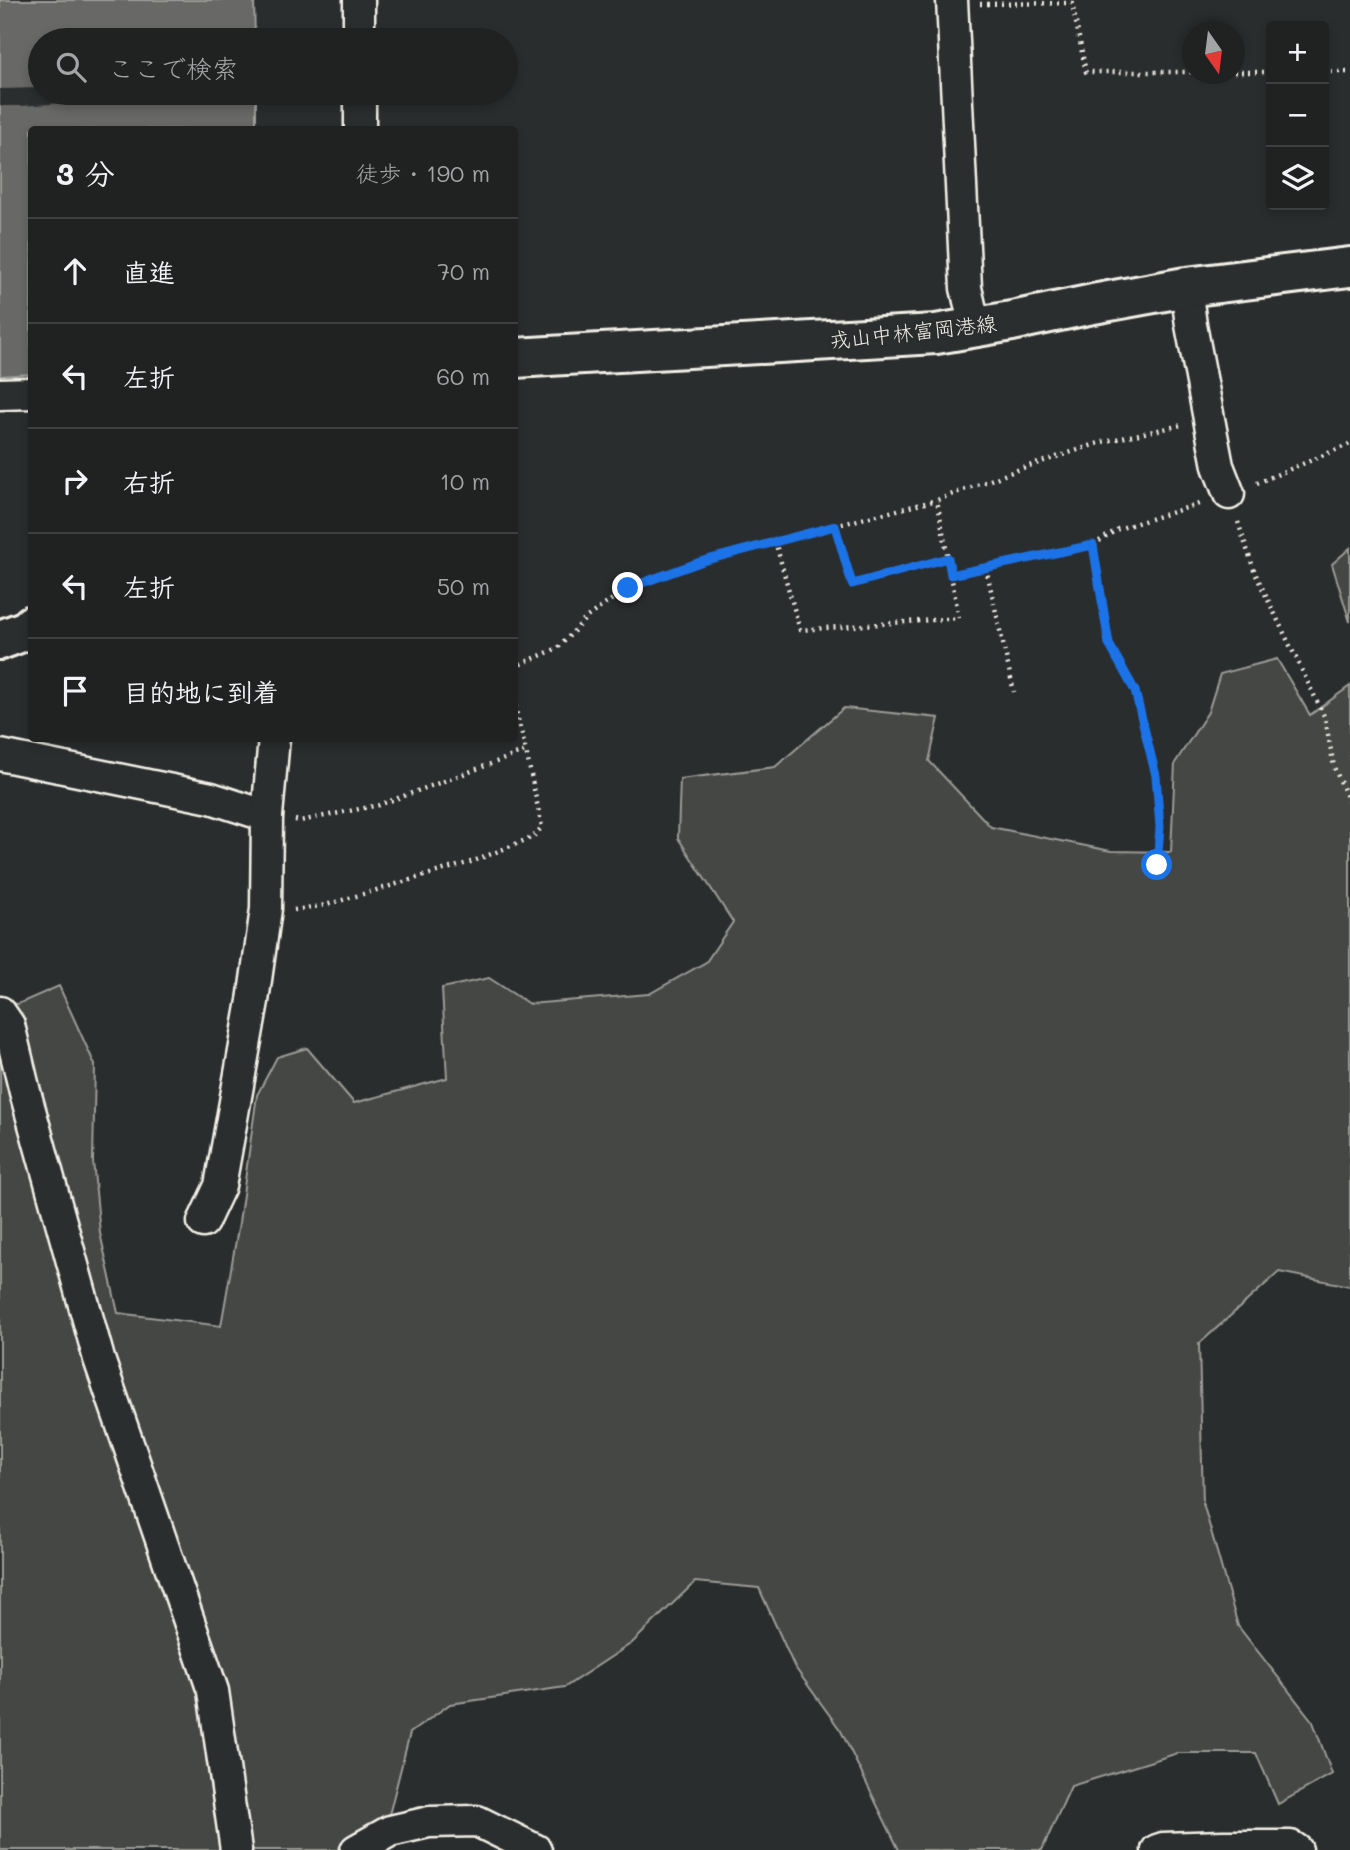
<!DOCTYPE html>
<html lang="ja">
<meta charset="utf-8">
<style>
:root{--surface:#202222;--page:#282a2a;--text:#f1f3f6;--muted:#a2a4a5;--line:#3d3f40}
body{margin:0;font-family:Mali,"Klee One",sans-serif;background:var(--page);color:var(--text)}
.controls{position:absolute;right:21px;top:21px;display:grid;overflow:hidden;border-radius:7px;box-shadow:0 4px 10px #0003}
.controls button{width:63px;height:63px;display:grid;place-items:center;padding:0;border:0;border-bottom:2px solid var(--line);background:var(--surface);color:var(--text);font:35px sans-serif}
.compass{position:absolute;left:1182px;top:21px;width:63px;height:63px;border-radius:50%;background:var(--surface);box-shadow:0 4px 10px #0003;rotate:166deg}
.stop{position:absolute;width:21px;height:21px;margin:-16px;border:5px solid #1a73e8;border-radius:50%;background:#fff}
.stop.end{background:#1a73e8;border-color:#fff;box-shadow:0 2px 7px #0008}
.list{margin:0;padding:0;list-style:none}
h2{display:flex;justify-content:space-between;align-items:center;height:91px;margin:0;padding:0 28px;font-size:30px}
h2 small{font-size:23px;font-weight:400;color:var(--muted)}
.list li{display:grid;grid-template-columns:46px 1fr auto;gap:21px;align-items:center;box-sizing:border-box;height:105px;padding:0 28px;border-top:2px solid var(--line)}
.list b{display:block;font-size:26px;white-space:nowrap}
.list em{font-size:23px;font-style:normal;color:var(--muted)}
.icon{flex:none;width:38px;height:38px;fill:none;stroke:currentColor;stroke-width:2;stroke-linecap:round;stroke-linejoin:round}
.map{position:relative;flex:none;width:1350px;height:1850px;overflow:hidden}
.search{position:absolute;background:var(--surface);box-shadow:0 4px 10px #0003;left:28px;top:28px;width:490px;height:77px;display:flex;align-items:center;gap:18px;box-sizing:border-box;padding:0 24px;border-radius:38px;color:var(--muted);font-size:26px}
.panel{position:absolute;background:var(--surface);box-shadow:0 4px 10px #0003;left:28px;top:126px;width:490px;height:616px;border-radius:7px}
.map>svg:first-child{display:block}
</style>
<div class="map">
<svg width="1350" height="1850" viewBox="0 0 1350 1850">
<rect width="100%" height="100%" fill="#2a2d2e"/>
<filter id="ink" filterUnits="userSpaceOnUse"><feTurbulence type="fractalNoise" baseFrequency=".0143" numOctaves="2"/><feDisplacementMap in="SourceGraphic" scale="14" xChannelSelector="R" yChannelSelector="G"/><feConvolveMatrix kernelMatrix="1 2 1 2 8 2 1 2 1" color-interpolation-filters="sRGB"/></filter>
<g filter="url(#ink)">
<!-- green -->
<g fill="#444645" stroke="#9c9c96" stroke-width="2">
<polygon points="1350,548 1350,622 1332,564"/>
<polygon points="1277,659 1310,715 1350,686 1350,1286 1279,1272 1199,1344 1203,1503 1238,1626 1313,1722 1332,1774 1278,1804 1256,1753 1178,1753 1071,1786 1042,1850 899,1850 841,1731 794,1666 759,1588 695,1582 632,1643 565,1687 450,1704 410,1733 380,1850 0,1850 0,1001 18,1004 59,986 95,1065 93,1161 100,1233 118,1313 221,1326 239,1223 257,1095 277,1057 307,1048 354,1103 447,1078 442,988 489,978 529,1004 649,994 706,962 733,922 678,838 680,779 775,767 844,708 939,718 929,761 991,827 1111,851 1171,852 1175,763 1208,712 1220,674"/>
</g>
<!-- water -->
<polygon fill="#676866" stroke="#9f9f9a" stroke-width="2" points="0,0 254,0 255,40 40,40 40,93 256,93 256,129 32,130 31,374 0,376"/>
<!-- pier -->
<polygon fill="#2a2d2e" points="40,88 40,93 216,93 20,106 0,106 0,89"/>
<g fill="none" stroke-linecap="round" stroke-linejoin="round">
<!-- minor casing -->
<g stroke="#f4f1e8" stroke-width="35">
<g id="minor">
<polyline points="359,0 359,40"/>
<polyline points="952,0 966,288 975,327"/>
<polyline points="360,93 360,130"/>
<polyline points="1186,287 1191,325 1218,466 1229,494"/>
<polyline points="0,394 32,393"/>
<polyline points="0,755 211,798 267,816"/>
<polyline points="0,1012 9,1025 25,1092 99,1359 213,1691 236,1850"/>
<polyline points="203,1222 220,1186 253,1001 266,909 267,816 274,738"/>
<polyline points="356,1850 390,1831 429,1822 477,1821 536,1850"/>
<polyline points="1157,1850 1163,1848 1223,1846 1291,1846 1297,1850"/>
</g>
</g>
<!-- major casing -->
<g stroke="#f4f1e8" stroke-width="44">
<g id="major">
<polyline points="514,358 936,334 1012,321 1093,304 1186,287 1350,267"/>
<polyline points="0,640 27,630 32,625"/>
</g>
</g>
<!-- path -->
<g stroke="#f4f1e8" stroke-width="4.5" stroke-dasharray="2 5" stroke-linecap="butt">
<polyline points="980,4 1072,3 1086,72 1192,72"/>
<polyline points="1234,72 1271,72"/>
<polyline points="1324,72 1350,72"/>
<polyline points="1257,483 1350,444"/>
<polyline points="1238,522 1255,573 1325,718 1334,767 1350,804"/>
<polyline points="835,525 852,584 948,558"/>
<polyline points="775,541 800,630 959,618 951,575 1093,545 1118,529 1202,503"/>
<polyline points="1093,545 1109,644 1135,691 1156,776 1160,827 1157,865"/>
<polyline points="986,568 1014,692"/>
<polyline points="951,575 937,500 1020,469 1102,442 1182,425"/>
<polyline points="514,667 558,648 587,617 628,588 703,561 775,541 937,500"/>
<polyline points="295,820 300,821 379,805 526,751 517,715 514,697"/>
<polyline points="294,910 326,905 474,861 533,837 542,827 526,751"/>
</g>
<!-- minor -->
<use href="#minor" stroke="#2a2d2e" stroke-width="30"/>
<!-- major -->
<use href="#major" stroke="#2a2d2e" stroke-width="38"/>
</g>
</g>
<g fill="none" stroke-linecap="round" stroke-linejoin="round" filter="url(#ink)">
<!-- route -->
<polyline stroke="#1a73e8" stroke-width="9" points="628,588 703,561 835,526 852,584 948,558 951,575 1093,545 1109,644 1135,691 1156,776 1160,827 1157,865"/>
</g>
<g text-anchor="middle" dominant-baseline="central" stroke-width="5" stroke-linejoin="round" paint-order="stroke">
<!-- street labels -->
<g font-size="21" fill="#f4f1e8" stroke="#2a2d2e">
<text transform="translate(913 331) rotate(-6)">戎山中林富岡港線</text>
</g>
</g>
</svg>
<div class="controls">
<button>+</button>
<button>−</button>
<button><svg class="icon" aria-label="layers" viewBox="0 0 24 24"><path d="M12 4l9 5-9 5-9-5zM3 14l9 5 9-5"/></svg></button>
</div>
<svg class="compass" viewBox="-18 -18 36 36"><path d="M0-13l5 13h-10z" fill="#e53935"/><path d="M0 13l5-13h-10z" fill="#a2a4a5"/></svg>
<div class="stop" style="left:1157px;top:865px"></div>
<div class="stop end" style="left:628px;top:588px"></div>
<div class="search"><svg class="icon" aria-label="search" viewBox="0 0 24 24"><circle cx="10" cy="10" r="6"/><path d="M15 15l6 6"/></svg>ここで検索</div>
<section class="panel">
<h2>3 分<small>徒歩 · 190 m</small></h2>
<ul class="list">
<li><svg class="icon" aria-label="ahead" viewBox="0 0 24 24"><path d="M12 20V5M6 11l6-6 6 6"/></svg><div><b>直進</b></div><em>70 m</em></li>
<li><svg class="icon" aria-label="left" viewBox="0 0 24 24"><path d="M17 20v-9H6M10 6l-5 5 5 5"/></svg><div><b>左折</b></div><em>60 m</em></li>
<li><svg class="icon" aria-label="right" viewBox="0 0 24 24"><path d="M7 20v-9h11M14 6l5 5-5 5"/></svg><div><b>右折</b></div><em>10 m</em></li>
<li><svg class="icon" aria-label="left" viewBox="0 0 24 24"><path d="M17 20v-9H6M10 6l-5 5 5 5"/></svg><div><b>左折</b></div><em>50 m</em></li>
<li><svg class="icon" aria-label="arrive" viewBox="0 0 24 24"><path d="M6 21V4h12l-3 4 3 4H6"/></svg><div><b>目的地に到着</b></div></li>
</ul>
</section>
</div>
